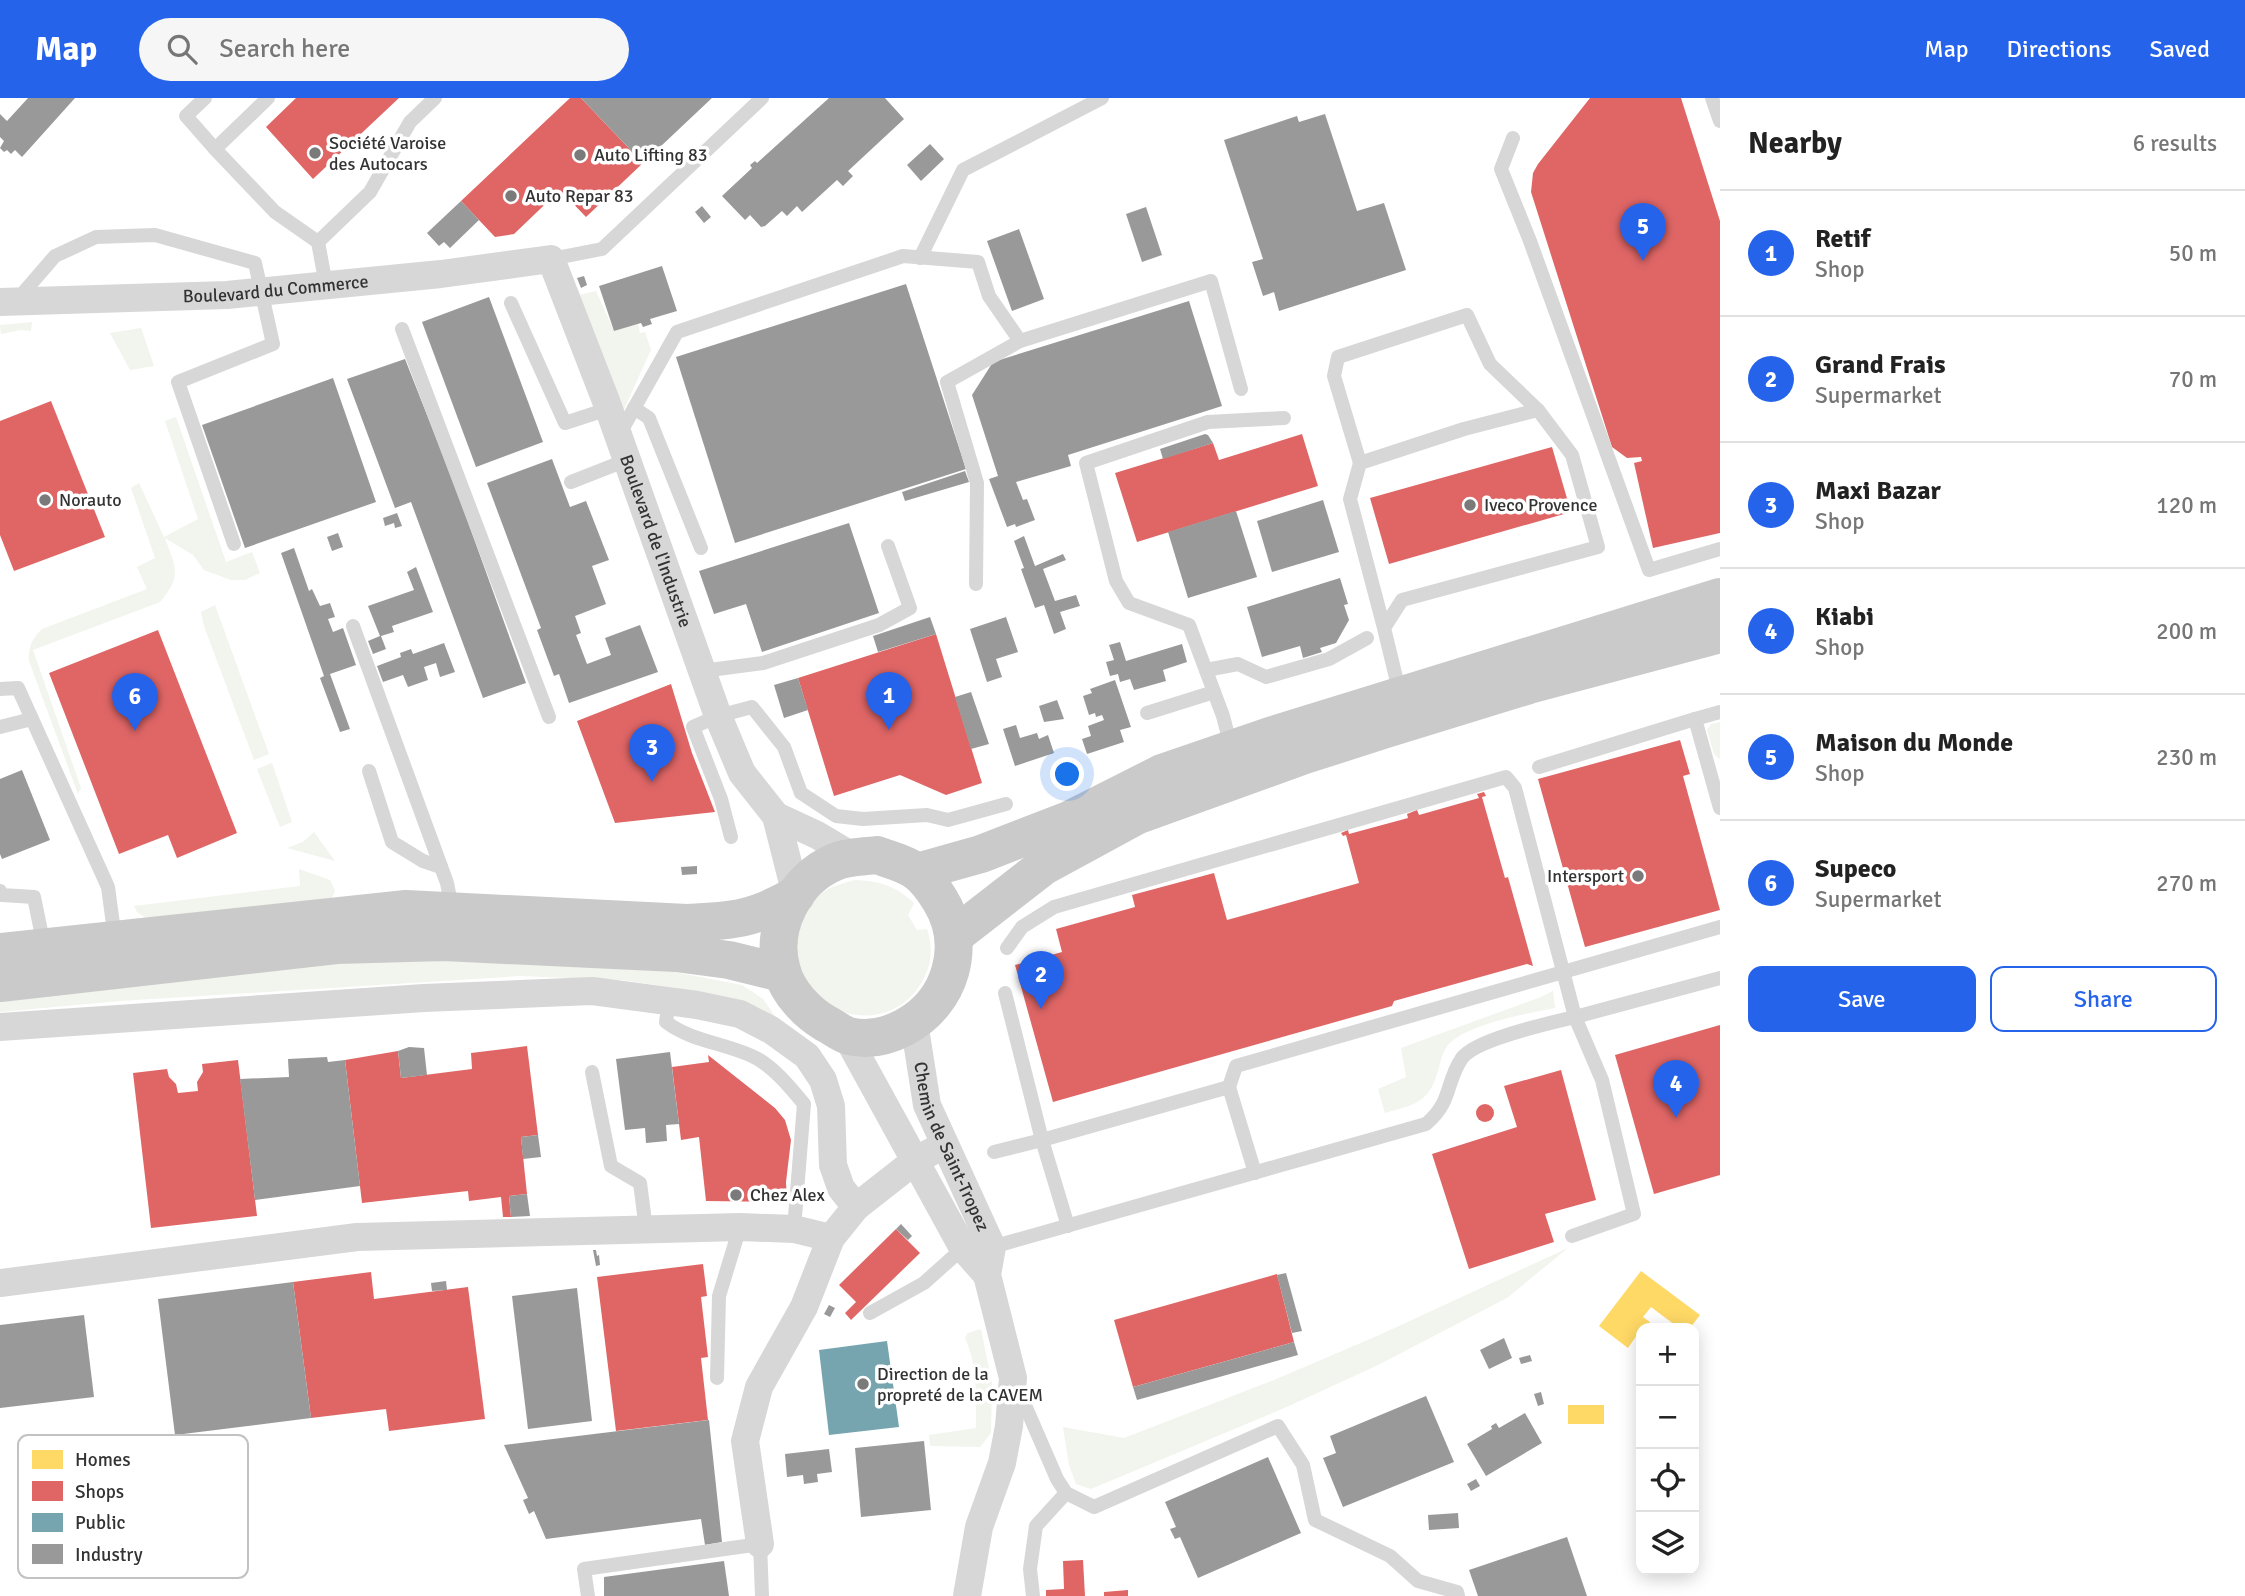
<!DOCTYPE html>
<meta charset="utf-8">
<style>
:root{--surface:#fff;--page:#f6f6f6;--text:#222;--muted:#767676;--line:#e0e0e0;--accent:#2563eb}
body{margin:0;font-family:Signika,sans-serif;background:var(--page);color:var(--text)}
.controls{position:absolute;right:21px;bottom:21px;display:grid;overflow:hidden;border-radius:14px;box-shadow:0 4px 18px #0003}
.controls button{width:63px;height:63px;display:grid;place-items:center;padding:0;border:0;border-bottom:2px solid var(--line);background:var(--surface);color:var(--text);font:35px sans-serif}
.you{position:absolute;left:1068px;top:677px;width:24px;height:24px;margin:-18px;border:5px solid #fff;border-radius:50%;background:#1a73e8;box-shadow:0 0 0 10px #1a73e833}
.badge{display:grid;place-items:center;width:46px;height:46px;border-radius:50%;background:var(--accent);color:#fff;font-size:23px;font-weight:700}
.pin{position:absolute;translate:-50% -58px;filter:drop-shadow(0 2px 4px #0008)}
.pin::after{content:'';position:absolute;top:37px;width:24px;height:21px;background:inherit;clip-path:polygon(0 0,100% 0,50% 100%)}
.list{margin:0;padding:0;list-style:none}
h2{display:flex;justify-content:space-between;align-items:center;height:91px;margin:0;padding:0 28px;font-size:30px}
h2 small{font-size:23px;font-weight:400;color:var(--muted)}
.list li{display:grid;grid-template-columns:46px 1fr auto;gap:21px;align-items:center;box-sizing:border-box;height:126px;padding:0 28px;border-top:2px solid var(--line)}
.list b{display:block;font-size:26px;white-space:nowrap}
.list p{margin:0;font-size:23px;white-space:nowrap;color:var(--muted)}
.list em{font-size:23px;font-style:normal;color:var(--muted)}
.actions{display:flex;gap:14px;padding:21px 28px}
.actions a{flex:1;padding:16px 0;border:2px solid var(--accent);border-radius:14px;text-align:center;font-size:24px;color:var(--accent)}
.actions .main{background:var(--accent);color:#fff}
.icon{flex:none;width:38px;height:38px;fill:none;stroke:currentColor;stroke-width:2;stroke-linecap:round;stroke-linejoin:round}
.map{position:relative;flex:none;width:1720px;height:1498px;overflow:hidden}
header{display:flex;align-items:center;gap:42px;box-sizing:border-box;height:98px;padding:0 35px;background:var(--accent);color:#fff}
header strong{font-size:33px}
nav{display:flex;gap:38px;margin-inline-start:auto;font-size:24px}
.search{width:490px;height:63px;background:var(--page);display:flex;align-items:center;gap:18px;box-sizing:border-box;padding:0 24px;border-radius:38px;color:var(--muted);font-size:26px}
main{display:flex}
aside{flex:1;background:var(--surface)}
.map>svg:first-child{display:block}
</style>
<header>
<strong>Map</strong>
<div class="search"><svg class="icon" aria-label="search" viewBox="0 0 24 24"><circle cx="10" cy="10" r="6"/><path d="M15 15l6 6"/></svg>Search here</div>
<nav><a>Map</a><a>Directions</a><a>Saved</a></nav>
</header>
<main>
<div class="map">
<svg width="1720" height="1498" viewBox="0 0 1720 1498">
<rect width="100%" height="100%" fill="#fff"/>
<!-- green -->
<g fill="#f1f5ed">
<polygon points="596,193 614,233 638,226 640,235 645,234 651,252 624,311 618,313 579,197"/>
<polygon points="32,224 31,233 20,232 1,236 0,227"/>
<polygon points="141,230 154,268 130,272 110,235"/>
<path d="M 176,319 L 226,464 L 252,454 L 260,475 L 245,482 L 231,482 L 204,472 L 193,457 L 165,440 C 175,469 183,477 160,504 L 33,552 L 81,690 L 78,696 L 29,563 C 28,549 32,541 42,531 L 147,491 L 137,469 L 155,460 L 131,390 L 139,385 L 164,439 L 198,421 L 165,323 Z"/>
<polygon points="215,507 269,656 254,662 204,528 201,514"/>
<polygon points="1720,624 1720,660 1719,661 1714,656 1707,632 1711,626"/>
<polygon points="272,665 292,724 280,729 257,671"/>
<polygon points="314,734 335,763 287,750 303,744"/>
<polygon points="299,771 330,782 335,793 332,800 146,820 137,814 134,808 300,788"/>
<path d="M 855,782 C 880,783 896,788 914,805 L 908,817 L 917,832 L 927,831 C 935,855 930,876 914,895 C 896,917 862,924 836,911 C 830,908 825,902 820,898 C 815,894 807,889 804,884 C 788,856 797,816 821,796 C 831,788 844,785 855,782 Z"/>
<polygon points="368,861 465,862 674,874 742,887 763,901 782,928 677,890 621,882 520,878 120,903 0,914 0,901"/>
<path d="M 1553,893 L 1555,910 C 1529,915 1460,927 1446,950 C 1441,957 1440,968 1437,976 C 1428,1006 1412,1007 1385,1015 L 1378,991 L 1406,979 L 1401,950 L 1541,899 Z"/>
<polygon points="1568,1150 1507,1200 1378,1267 1289,1308 1091,1391 1076,1386 1069,1367 1063,1329 1124,1340 1274,1282 1377,1238"/>
<path d="M 981,1231 L 992,1286 L 991,1335 L 980,1349 L 930,1348 L 929,1337 L 976,1330 C 976,1301 978,1267 965,1240 L 968,1235 Z"/>
</g>
<!-- homes -->
<g fill="#ffd966">
<polygon points="1641,1173 1700,1217 1690,1230 1679,1230 1651,1209 1643,1219 1650,1224 1646,1230 1641,1230 1641,1236 1639,1234 1628,1250 1599,1228"/>
<rect x="1568" y="1307" width="36" height="19"/>
</g>
<!-- shops -->
<g fill="#e06666">
<polygon points="296,0 399,0 313,81 266,29"/>
<polygon points="570,0 581,0 643,65 586,119 560,92 514,136 495,139 461,103"/>
<polygon points="1590,0 1681,0 1720,123 1720,435 1653,450 1634,365 1642,363 1641,359 1627,360 1612,349 1531,94 1533,75 1538,66"/>
<polygon points="51,303 105,439 14,473 0,437 0,323"/>
<polygon points="1302,336 1318,388 1137,444 1115,375 1213,345 1219,362"/>
<polygon points="1552,349 1571,414 1389,466 1370,400"/>
<polygon points="158,532 237,735 177,760 168,737 119,756 49,575"/>
<polygon points="936,536 982,685 946,697 900,677 834,698 798,580"/>
<polygon points="671,586 692,655 715,714 615,725 577,623"/>
<polygon points="1680,642 1690,676 1683,678 1720,812 1585,849 1538,681"/>
<polygon points="1484,694 1486,698 1482,699 1505,780 1508,779 1533,868 1527,866 1394,903 1392,908 1053,1004 1015,867 1062,854 1056,831 1135,809 1132,797 1214,775 1227,822 1359,785 1346,737 1343,738 1341,735 1348,732 1349,736 1408,720 1407,716 1417,712 1419,717 1479,700 1477,696"/>
<polygon points="1720,927 1720,1077 1654,1096 1615,957"/>
<polygon points="527,948 538,1037 521,1039 527,1096 509,1098 511,1119 503,1119 501,1099 469,1103 468,1093 362,1105 345,962 398,953 401,980 472,971 471,955"/>
<polygon points="708,957 775,1010 785,1022 791,1042 786,1084 787,1104 706,1103 699,1039 681,1042 672,969 709,964"/>
<polygon points="238,962 257,1118 151,1130 133,975 167,971 169,979 176,986 178,995 198,993 197,984 203,974 202,966"/>
<polygon points="1561,972 1596,1102 1545,1116 1554,1144 1469,1171 1432,1056 1517,1029 1504,988"/>
<circle cx="1485" cy="1015" r="9"/>
<polygon points="896,1131 920,1155 851,1222 845,1215 856,1204 839,1187"/>
<polygon points="703,1166 707,1198 701,1199 708,1259 701,1260 708,1322 616,1333 597,1179"/>
<polygon points="371,1174 374,1201 468,1189 485,1321 389,1333 386,1311 311,1320 293,1184"/>
<polygon points="1277,1176 1294,1244 1133,1289 1114,1222"/>
<polygon points="1083,1462 1085,1498 1046,1498 1046,1492 1064,1491 1063,1463"/>
<polygon points="1128,1492 1128,1498 1104,1498 1104,1494"/>
</g>
<!-- public -->
<polygon fill="#76a5af" points="887,1243 899,1329 829,1337 819,1252"/>
<!-- industry -->
<g fill="#999">
<polygon points="28,0 75,0 22,59 15,52 11,56 7,52 4,54 0,50 4,43 0,39 0,16 7,23"/>
<polygon points="581,0 712,0 643,65"/>
<polygon points="829,0 885,0 904,21 848,73 853,78 843,88 837,82 802,114 797,108 787,118 782,113 765,128 761,129 750,117 745,122 722,98 752,70 750,67 755,63 757,65"/>
<polygon points="1325,16 1357,113 1384,105 1406,172 1279,213 1274,194 1263,198 1252,164 1263,161 1224,42 1297,18 1299,24"/>
<polygon points="930,46 944,61 921,83 907,67"/>
<polygon points="461,103 479,122 450,150 444,144 439,148 427,135"/>
<polygon points="702,108 711,119 704,125 695,114"/>
<polygon points="1146,109 1162,157 1142,164 1126,116"/>
<polygon points="1019,131 1044,201 1012,213 987,143"/>
<polygon points="662,168 677,213 650,221 652,226 643,229 641,225 614,233 599,188"/>
<polygon points="584,178 587,187 581,190 577,180"/>
<polygon points="906,186 966,371 735,445 676,259"/>
<polygon points="489,199 543,344 476,369 422,224"/>
<polygon points="1189,203 1222,308 1068,357 1071,368 1016,384 1023,402 1027,401 1035,422 1016,429 1015,426 1007,429 989,381 998,378 972,297 993,264"/>
<polygon points="405,261 455,388 526,585 483,600 411,404 395,410 347,281"/>
<polygon points="333,280 376,404 245,450 202,327"/>
<polygon points="1205,336 1208,337 1213,345 1163,361 1160,351"/>
<polygon points="552,361 570,409 586,403 609,462 592,468 606,506 575,518 581,535 576,537 587,566 611,557 605,540 640,527 658,574 569,605 559,576 554,578 537,532 541,530 487,385"/>
<polygon points="965,373 969,384 905,403 902,394"/>
<polygon points="1323,402 1339,454 1272,474 1257,423"/>
<polygon points="1236,413 1257,479 1188,500 1168,434"/>
<polygon points="397,415 402,428 395,430 394,425 385,428 383,420"/>
<polygon points="849,425 879,515 762,554 746,506 714,516 699,473"/>
<polygon points="338,435 343,449 332,453 327,439"/>
<polygon points="1024,438 1035,468 1063,456 1066,462 1043,471 1055,503 1076,497 1080,508 1060,514 1066,531 1054,536 1044,507 1035,510 1021,471 1024,470 1014,443"/>
<polygon points="294,450 309,493 312,491 320,508 330,505 335,519 328,521 333,534 343,530 356,567 330,576 350,631 340,634 320,580 324,578 281,455"/>
<polygon points="416,469 433,514 392,528 394,534 381,538 386,551 373,556 368,543 380,538 368,508 414,492 407,474"/>
<polygon points="1340,480 1348,506 1344,507 1349,522 1336,545 1320,550 1322,554 1303,560 1300,548 1262,559 1247,509"/>
<polygon points="930,519 936,536 878,554 873,538"/>
<polygon points="1006,519 1018,554 996,561 1002,579 987,584 970,531"/>
<polygon points="1120,544 1126,563 1182,546 1187,564 1163,572 1166,583 1134,592 1130,581 1120,584 1118,576 1110,578 1106,564 1114,562 1109,547"/>
<polygon points="444,545 455,574 440,579 436,565 424,569 428,582 408,589 403,577 383,584 377,568 401,559 400,555 411,551 413,556"/>
<polygon points="798,580 808,612 784,620 774,587"/>
<polygon points="1115,582 1131,629 1120,632 1124,644 1087,656 1082,641 1091,638 1088,628 1104,622 1102,617 1096,619 1095,615 1089,617 1083,598 1092,595 1090,591"/>
<polygon points="971,594 989,646 971,651 955,599"/>
<polygon points="1057,602 1064,621 1044,624 1039,608"/>
<polygon points="1016,627 1020,640 1037,635 1039,641 1048,637 1054,655 1015,668 1003,631"/>
<polygon points="22,672 50,742 2,761 0,756 0,681"/>
<polygon points="697,768 697,776 682,777 681,769"/>
<polygon points="409,949 424,950 427,977 401,980 398,953"/>
<polygon points="670,954 679,1026 666,1027 667,1043 646,1045 645,1030 625,1032 616,961"/>
<polygon points="327,959 328,964 345,962 360,1088 255,1102 240,981 289,979 288,961"/>
<polygon points="538,1037 541,1059 523,1061 521,1039"/>
<polygon points="527,1096 530,1118 511,1119 509,1098"/>
<polygon points="901,1126 912,1138 908,1142 896,1131"/>
<polygon points="593,1152 596,1152 597,1158 599,1157 600,1167 596,1168"/>
<polygon points="1286,1175 1302,1233 1292,1235 1277,1177"/>
<polygon points="446,1183 447,1192 432,1193 431,1185"/>
<polygon points="293,1184 311,1320 175,1337 158,1201"/>
<polygon points="577,1190 592,1323 528,1331 512,1198"/>
<polygon points="829,1207 835,1210 830,1219 824,1216"/>
<polygon points="84,1217 94,1299 0,1310 0,1227"/>
<polygon points="1504,1240 1512,1260 1489,1271 1480,1252"/>
<polygon points="1294,1244 1298,1257 1137,1302 1133,1289"/>
<polygon points="1530,1257 1532,1263 1521,1266 1519,1260"/>
<polygon points="1541,1294 1544,1306 1538,1308 1534,1296"/>
<polygon points="1426,1298 1454,1364 1343,1409 1323,1360 1336,1355 1330,1338"/>
<polygon points="1525,1315 1542,1345 1486,1378 1467,1346 1492,1331 1491,1328 1496,1325 1499,1330"/>
<polygon points="709,1322 722,1444 705,1447 701,1421 546,1441 534,1413 529,1416 523,1402 528,1400 504,1347"/>
<polygon points="924,1343 931,1412 861,1419 855,1350"/>
<polygon points="829,1351 832,1374 817,1376 818,1384 804,1386 803,1377 787,1379 785,1356"/>
<polygon points="1268,1359 1301,1435 1198,1480 1180,1439 1175,1441 1170,1431 1176,1429 1165,1404"/>
<polygon points="1476,1381 1480,1388 1471,1393 1467,1386"/>
<polygon points="1458,1415 1459,1430 1429,1432 1428,1417"/>
<polygon points="1567,1439 1587,1498 1478,1498 1469,1472"/>
<polygon points="724,1463 729,1498 604,1498 604,1479"/>
</g>
<g fill="none" stroke-linecap="round" stroke-linejoin="round">
<!-- lane -->
<g stroke="#d7d7d7" stroke-width="14">
<polyline points="205,0 186,18 215,51"/>
<polyline points="268,0 215,51 275,114 318,144 326,187"/>
<polyline points="1712,0 1720,23"/>
<polyline points="1513,40 1501,71 1530,143 1649,472 1720,451"/>
<polyline points="318,144 370,94 410,24 435,0"/>
<polyline points="920,160 963,72 1102,0"/>
<polyline points="551,161 602,151 762,0"/>
<polyline points="17,202 55,158 96,139 155,137 255,165 273,246 178,284 234,446"/>
<polyline points="511,205 565,325 608,311"/>
<polyline points="402,231 549,619"/>
<polyline points="634,310 649,320 701,450"/>
<polyline points="619,337 677,234 903,158 978,164 989,198 1020,243 1211,183 1241,291"/>
<polyline points="1360,365 1334,278 1338,259 1467,217 1490,266 1538,312"/>
<polyline points="571,384 627,362"/>
<polyline points="976,486 977,385 947,284 1020,243"/>
<polyline points="353,528 447,785 452,810"/>
<polyline points="1384,530 1350,401 1360,365 1464,331 1538,312 1572,357 1598,449 1402,502 1384,530 1400,596"/>
<polyline points="1206,572 1238,566 1266,579 1329,561 1367,540"/>
<polyline points="702,573 763,565 879,527 910,510 888,448"/>
<polyline points="0,591 18,590 108,789 115,841"/>
<polyline points="1720,614 1695,621 1720,710"/>
<polyline points="1147,615 1214,594"/>
<polyline points="0,629 32,621"/>
<polyline points="1231,649 1223,618 1189,527 1129,505 1116,483 1086,365 1208,324 1284,320"/>
<polyline points="1539,669 1695,621"/>
<polyline points="369,673 392,744 423,763 441,769"/>
<polyline points="731,739 721,701 693,629 718,618 752,609 784,649 801,695 836,718 863,721 927,717 948,722 1006,706"/>
<polyline points="0,793 2,797 34,799 44,848"/>
<polyline points="1007,850 1022,829 1054,809 1506,679 1515,690 1575,919 1720,880"/>
<polyline points="1005,895 1042,1042 1229,989 1255,1075"/>
<path d="M 669,902 L 666,924 C 691,943 724,945 752,958 C 772,967 790,989 804,1006 L 794,1131"/>
<polyline points="592,974 611,1068 640,1085 646,1131"/>
<polyline points="1229,989 1236,968 1720,829"/>
<polyline points="994,1054 1042,1042 1068,1128"/>
<path d="M 992,1149 L 1426,1026 C 1453,1003 1445,985 1462,960 C 1476,941 1550,925 1575,919 L 1602,982 L 1634,1116 L 1572,1138"/>
<polyline points="870,1215 924,1185 963,1150"/>
<polyline points="717,1280 719,1198 740,1129"/>
<polyline points="1018,1291 1057,1381 1066,1395 1094,1409 1278,1328 1303,1367 1315,1422 1390,1458 1418,1483 1457,1494 1458,1498"/>
<polyline points="588,1498 584,1471 760,1446 762,1498"/>
<polyline points="1033,1498 1030,1471 1036,1428 1066,1395"/>
</g>
<!-- street -->
<g stroke="#d7d7d7" stroke-width="28">
<path id="s1" d="M 0,204 L 227,197 L 441,176 L 551,161 L 606,303 L 718,618 L 742,675 L 776,718 L 796,797"/>
<polyline points="776,718 817,737 854,759"/>
<path id="s2" d="M 914,924 L 927,1007 L 992,1149 L 987,1177 L 1013,1280 L 1009,1328 L 1002,1365 L 979,1429 L 967,1498"/>
<polyline points="0,929 424,900 592,893 697,907 740,916 771,932 807,958 823,982 831,1008 833,1067 841,1090 856,1109"/>
<polyline points="846,937 963,1150 987,1177"/>
<polyline points="0,1185 357,1139 740,1129 794,1131 831,1140 856,1109 916,1062 944,1047"/>
<polyline points="760,1446 745,1343 759,1289 804,1209 831,1140"/>
</g>
<!-- primary -->
<g stroke="#cacaca" stroke-width="38">
<path d="M 877,757 C 890,762 905,765 917,774 C 926,781 934,792 940,802 C 968,847 951,904 905,929 C 888,938 868,943 849,938 C 841,936 833,929 825,925 C 807,914 788,895 782,873 C 769,831 794,781 835,764 C 848,758 864,759 877,757 Z"/>
<polyline points="917,774 981,756 1069,722 1162,675 1270,638 1720,499"/>
<polyline points="954,838 1044,768 1136,718 1305,657 1383,632 1529,587 1720,536"/>
<path d="M 0,854 L 406,811 L 687,825 C 733,823 755,821 796,797"/>
<polyline points="0,885 336,847 444,844 676,855 729,862 782,875"/>
</g>
</g>
<!-- markers -->
<g fill="#7a7a7a" stroke="#fff" stroke-width="2.5">
<circle cx="315" cy="55" r="7"/>
<circle cx="580" cy="57" r="7"/>
<circle cx="511" cy="98" r="7"/>
<circle cx="45" cy="402" r="7"/>
<circle cx="1470" cy="407" r="7"/>
<circle cx="1638" cy="778" r="7"/>
<circle cx="736" cy="1097" r="7"/>
<circle cx="863" cy="1286" r="7"/>
</g>
<g text-anchor="middle" dominant-baseline="central" stroke-width="7" stroke-linejoin="round" paint-order="stroke">
<!-- poi labels -->
<g font-size="18" fill="#333" stroke="#fff" text-anchor="start">
<text x="329" y="45">Société Varoise<tspan x="329" dy="21">des Autocars</tspan></text>
<text x="594" y="57">Auto Lifting 83</text>
<text x="525" y="98">Auto Repar 83</text>
<text x="59" y="402">Norauto</text>
<text x="1484" y="407">Iveco Provence</text>
<text x="1624" y="778" text-anchor="end">Intersport</text>
<text x="750" y="1097">Chez Alex</text>
<text x="877" y="1276">Direction de la<tspan x="877" dy="21">propreté de la CAVEM</tspan></text>
</g>
<!-- street labels -->
<g font-size="18" fill="#333" stroke="#fff">
<text stroke="none"><textPath href="#s1" startOffset="276">Boulevard du Commerce</textPath></text>
<text stroke="none"><textPath href="#s1" startOffset="854">Boulevard de l'Industrie</textPath></text>
<text stroke="none"><textPath href="#s2" startOffset="131">Chemin de Saint-Tropez</textPath></text>
</g>
</g>
<!-- legend -->
<rect x="18" y="1337" width="230" height="143" rx="10" fill="#fff" stroke="#c2c2c2" stroke-width="2"/>
<rect x="32" y="1352" width="31" height="19" fill="#ffd966"/>
<rect x="32" y="1383" width="31" height="20" fill="#e06666"/>
<rect x="32" y="1415" width="31" height="19" fill="#76a5af"/>
<rect x="32" y="1446" width="31" height="20" fill="#999"/>
<g font-size="19" fill="#333">
<text x="75" y="1368">Homes</text>
<text x="75" y="1400">Shops</text>
<text x="75" y="1431">Public</text>
<text x="75" y="1463">Industry</text>
</g>
</svg>
<div class="controls">
<button>+</button>
<button>−</button>
<button><svg class="icon" aria-label="locate" viewBox="0 0 24 24"><circle cx="12" cy="12" r="6"/><path d="M12 2v4M12 18v4M2 12h4M18 12h4"/></svg></button>
<button><svg class="icon" aria-label="layers" viewBox="0 0 24 24"><path d="M12 4l9 5-9 5-9-5zM3 14l9 5 9-5"/></svg></button>
</div>
<div class="you"></div>
<div class="pin badge" style="left:889px;top:632px">1</div>
<div class="pin badge" style="left:1041px;top:911px">2</div>
<div class="pin badge" style="left:652px;top:684px">3</div>
<div class="pin badge" style="left:1676px;top:1020px">4</div>
<div class="pin badge" style="left:1643px;top:163px">5</div>
<div class="pin badge" style="left:135px;top:633px">6</div>
</div>
<aside>
<h2>Nearby<small>6 results</small></h2>
<ul class="list">
<li><span class="badge">1</span><div><b>Retif</b><p>Shop</p></div><em>50 m</em></li>
<li><span class="badge">2</span><div><b>Grand Frais</b><p>Supermarket</p></div><em>70 m</em></li>
<li><span class="badge">3</span><div><b>Maxi Bazar</b><p>Shop</p></div><em>120 m</em></li>
<li><span class="badge">4</span><div><b>Kiabi</b><p>Shop</p></div><em>200 m</em></li>
<li><span class="badge">5</span><div><b>Maison du Monde</b><p>Shop</p></div><em>230 m</em></li>
<li><span class="badge">6</span><div><b>Supeco</b><p>Supermarket</p></div><em>270 m</em></li>
</ul>
<div class="actions"><a class="main">Save</a><a>Share</a></div>
</aside>
</main>
